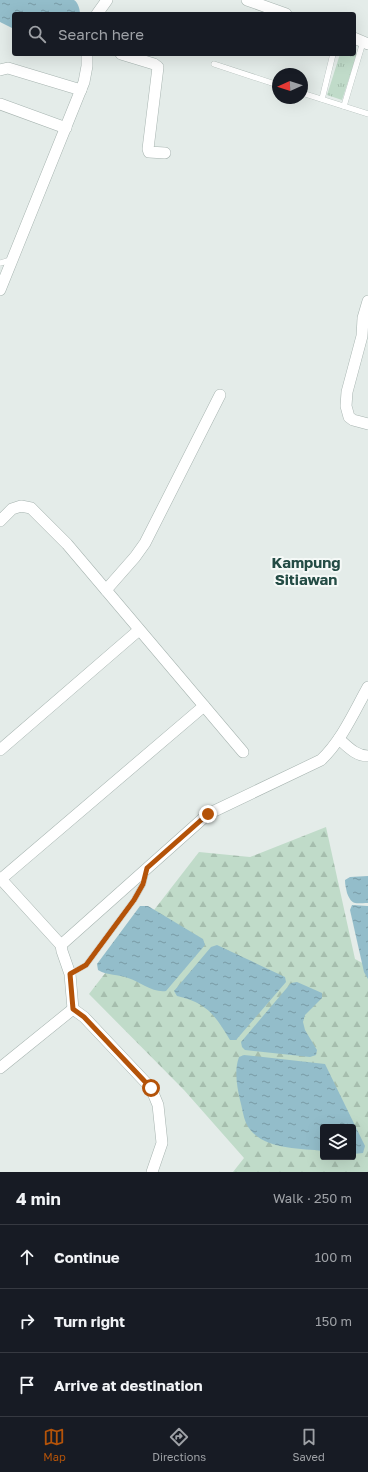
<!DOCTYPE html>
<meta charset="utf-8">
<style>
:root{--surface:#171b24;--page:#20242c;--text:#f1f3f6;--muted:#9ea1a6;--line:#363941;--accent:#b45309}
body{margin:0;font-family:"Golos Text",sans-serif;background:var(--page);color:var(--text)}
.controls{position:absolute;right:12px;bottom:12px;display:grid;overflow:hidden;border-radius:4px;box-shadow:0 4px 16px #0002}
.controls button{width:36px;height:36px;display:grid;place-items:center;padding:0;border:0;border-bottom:1px solid var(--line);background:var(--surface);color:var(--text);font:20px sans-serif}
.compass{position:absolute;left:272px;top:68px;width:36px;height:36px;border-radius:50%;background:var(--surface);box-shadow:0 4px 16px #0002;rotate:267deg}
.stop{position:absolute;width:12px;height:12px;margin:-9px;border:3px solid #b45309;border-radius:50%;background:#fff}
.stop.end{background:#b45309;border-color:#fff;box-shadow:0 1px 4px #0008}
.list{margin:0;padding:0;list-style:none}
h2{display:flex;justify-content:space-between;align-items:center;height:52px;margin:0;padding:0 16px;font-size:17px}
h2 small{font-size:13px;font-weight:400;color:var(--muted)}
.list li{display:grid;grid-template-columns:26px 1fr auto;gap:12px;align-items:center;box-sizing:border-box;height:64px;padding:0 16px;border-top:1px solid var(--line)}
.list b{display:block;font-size:15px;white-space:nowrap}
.list em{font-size:13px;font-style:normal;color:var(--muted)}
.icon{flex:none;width:22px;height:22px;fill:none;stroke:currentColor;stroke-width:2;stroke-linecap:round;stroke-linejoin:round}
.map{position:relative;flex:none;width:368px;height:1172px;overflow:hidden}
.search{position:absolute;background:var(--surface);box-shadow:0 4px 16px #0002;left:12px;right:12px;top:12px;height:44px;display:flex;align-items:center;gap:10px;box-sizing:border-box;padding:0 14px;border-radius:4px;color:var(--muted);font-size:15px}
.sheet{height:244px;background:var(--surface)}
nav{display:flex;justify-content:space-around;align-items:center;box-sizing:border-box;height:56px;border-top:1px solid var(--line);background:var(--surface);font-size:11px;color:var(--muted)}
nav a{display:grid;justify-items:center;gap:2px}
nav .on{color:var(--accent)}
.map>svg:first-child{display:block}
</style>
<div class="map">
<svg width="368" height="1172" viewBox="0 0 368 1172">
<defs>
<pattern id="grass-tufts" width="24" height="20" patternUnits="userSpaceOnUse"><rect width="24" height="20" fill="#c0dbc9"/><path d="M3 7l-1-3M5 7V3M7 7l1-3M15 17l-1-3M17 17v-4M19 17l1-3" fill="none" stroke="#a5bdad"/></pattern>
<pattern id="forest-firs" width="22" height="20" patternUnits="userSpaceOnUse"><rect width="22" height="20" fill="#c0dbc9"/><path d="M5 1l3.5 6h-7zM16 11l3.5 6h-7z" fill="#a5bdad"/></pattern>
<pattern id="water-ripples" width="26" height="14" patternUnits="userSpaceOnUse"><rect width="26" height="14" fill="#93bdca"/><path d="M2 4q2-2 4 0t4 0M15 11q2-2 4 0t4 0" fill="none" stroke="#789ba5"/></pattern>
</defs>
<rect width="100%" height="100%" fill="#e4ece9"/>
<!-- grass -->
<polygon fill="url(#grass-tufts)" points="354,53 357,54 342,100 327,95 340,54 354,54"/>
<!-- forest -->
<path fill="url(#forest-firs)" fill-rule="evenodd" d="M 326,827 L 355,959 L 368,966 L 368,1172 L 233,1172 L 244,1158 L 184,1090 L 89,994 L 199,852 L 250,857 ZM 323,1127 L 353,1127 L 353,1157 L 323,1157 Z"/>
<!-- water -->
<g fill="url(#water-ripples)">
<path d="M 0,0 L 74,0 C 78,2 80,10 80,14 L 14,14 L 14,29 L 0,22 Z"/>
<path d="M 368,876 L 368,903 C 356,903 352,906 347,893 C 346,888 345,885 345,880 L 350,877 Z"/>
<polygon points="352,905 368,906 368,979 364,972 350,910"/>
<path d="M 140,906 L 148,906 L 203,939 L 205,945 L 166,991 C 153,993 140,982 128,978 C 118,974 108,976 98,970 L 97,964 Z"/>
<path d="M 217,945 L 285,977 L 286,982 L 236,1040 L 230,1040 C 215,1015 207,1003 177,996 L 174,991 L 211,947 Z"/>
<polygon points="297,982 322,993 322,998 305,1015 303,1022 305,1030 317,1050 316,1055 310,1057 245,1050 242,1047 241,1042 291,983"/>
<path d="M 244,1055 L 325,1064 L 365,1146 L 363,1153 L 353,1154 L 353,1127 L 323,1127 L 323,1151 C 298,1148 259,1150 246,1123 C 243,1116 242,1107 240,1100 C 237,1087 234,1070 239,1057 Z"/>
</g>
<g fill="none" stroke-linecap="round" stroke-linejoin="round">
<!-- lane casing -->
<g stroke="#a7b4b0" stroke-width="6">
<g id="lane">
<polyline points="214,64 278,85"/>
<polyline points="302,93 368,114"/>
<polyline points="322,99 333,54"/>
<polyline points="344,106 363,42"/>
<polyline points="0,263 11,260"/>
<polyline points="70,974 86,965 134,900 143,884 146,871"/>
</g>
</g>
<!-- street casing -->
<g stroke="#a7b4b0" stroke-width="12">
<g id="street">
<polyline points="247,0 286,14"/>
<polyline points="97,14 107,0"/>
<polyline points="354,38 368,44"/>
<polyline points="121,54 154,64 158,67 148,149 149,152 165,153"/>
<polyline points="0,70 8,68 81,90"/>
<polyline points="0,104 66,128"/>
<polyline points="0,290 84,82 87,66 87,54"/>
<polyline points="368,301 363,318 362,336 347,392 346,406 349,417 353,420 368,424"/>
<polyline points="0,521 12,509 21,506 31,508 67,544 243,752"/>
<polyline points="106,590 135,557 145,543 220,395"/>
<path d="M 339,739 C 348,747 356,756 368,756"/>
<polyline points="0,750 139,630"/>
<polyline points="0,878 61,945"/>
<polyline points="1,879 204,706"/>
<polyline points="0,1068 73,1009"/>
<path d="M 152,1172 L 162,1143 L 158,1105 L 151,1088 L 84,1017 L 73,1009 L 70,974 L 62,951 L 61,945 L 208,814 L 321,760 C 342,740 354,712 368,687"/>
</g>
</g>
<!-- lane -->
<use href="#lane" stroke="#fff" stroke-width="5.5"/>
<!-- street -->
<use href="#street" stroke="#fff" stroke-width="11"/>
</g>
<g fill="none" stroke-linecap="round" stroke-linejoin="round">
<!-- route -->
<polyline stroke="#b45309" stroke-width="5" points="151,1088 84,1017 73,1009 70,974 86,965 134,900 143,884 147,868 208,814"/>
</g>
<g text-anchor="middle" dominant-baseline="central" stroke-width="4" stroke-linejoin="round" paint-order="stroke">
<!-- neighbourhood labels -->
<g font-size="15" font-weight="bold" fill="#244c45" stroke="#f5f9f7">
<text x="306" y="562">Kampung<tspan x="306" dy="17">Sitiawan</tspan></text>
</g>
</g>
</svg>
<div class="controls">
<button><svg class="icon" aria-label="layers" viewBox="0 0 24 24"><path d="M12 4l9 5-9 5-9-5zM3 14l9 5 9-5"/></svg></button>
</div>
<svg class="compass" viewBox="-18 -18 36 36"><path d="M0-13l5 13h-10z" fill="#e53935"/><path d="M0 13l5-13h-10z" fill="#9ea1a6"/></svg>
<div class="stop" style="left:151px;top:1088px"></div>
<div class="stop end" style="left:208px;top:814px"></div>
<div class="search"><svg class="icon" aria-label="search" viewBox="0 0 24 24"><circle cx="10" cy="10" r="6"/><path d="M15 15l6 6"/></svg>Search here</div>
</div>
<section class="sheet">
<h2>4 min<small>Walk · 250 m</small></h2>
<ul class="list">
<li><svg class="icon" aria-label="ahead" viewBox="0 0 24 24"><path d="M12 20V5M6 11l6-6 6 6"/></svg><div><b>Continue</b></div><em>100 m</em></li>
<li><svg class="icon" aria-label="right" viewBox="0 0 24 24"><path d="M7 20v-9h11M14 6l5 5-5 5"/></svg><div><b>Turn right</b></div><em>150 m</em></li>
<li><svg class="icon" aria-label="arrive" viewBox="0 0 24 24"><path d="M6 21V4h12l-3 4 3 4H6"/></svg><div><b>Arrive at destination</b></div></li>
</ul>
</section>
<nav>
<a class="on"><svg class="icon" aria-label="map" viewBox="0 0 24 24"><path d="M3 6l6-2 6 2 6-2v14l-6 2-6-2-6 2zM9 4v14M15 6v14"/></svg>Map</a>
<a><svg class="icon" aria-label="directions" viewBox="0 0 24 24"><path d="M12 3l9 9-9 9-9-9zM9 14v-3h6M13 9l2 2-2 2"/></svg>Directions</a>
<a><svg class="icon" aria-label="saved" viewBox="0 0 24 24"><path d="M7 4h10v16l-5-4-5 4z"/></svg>Saved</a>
</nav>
